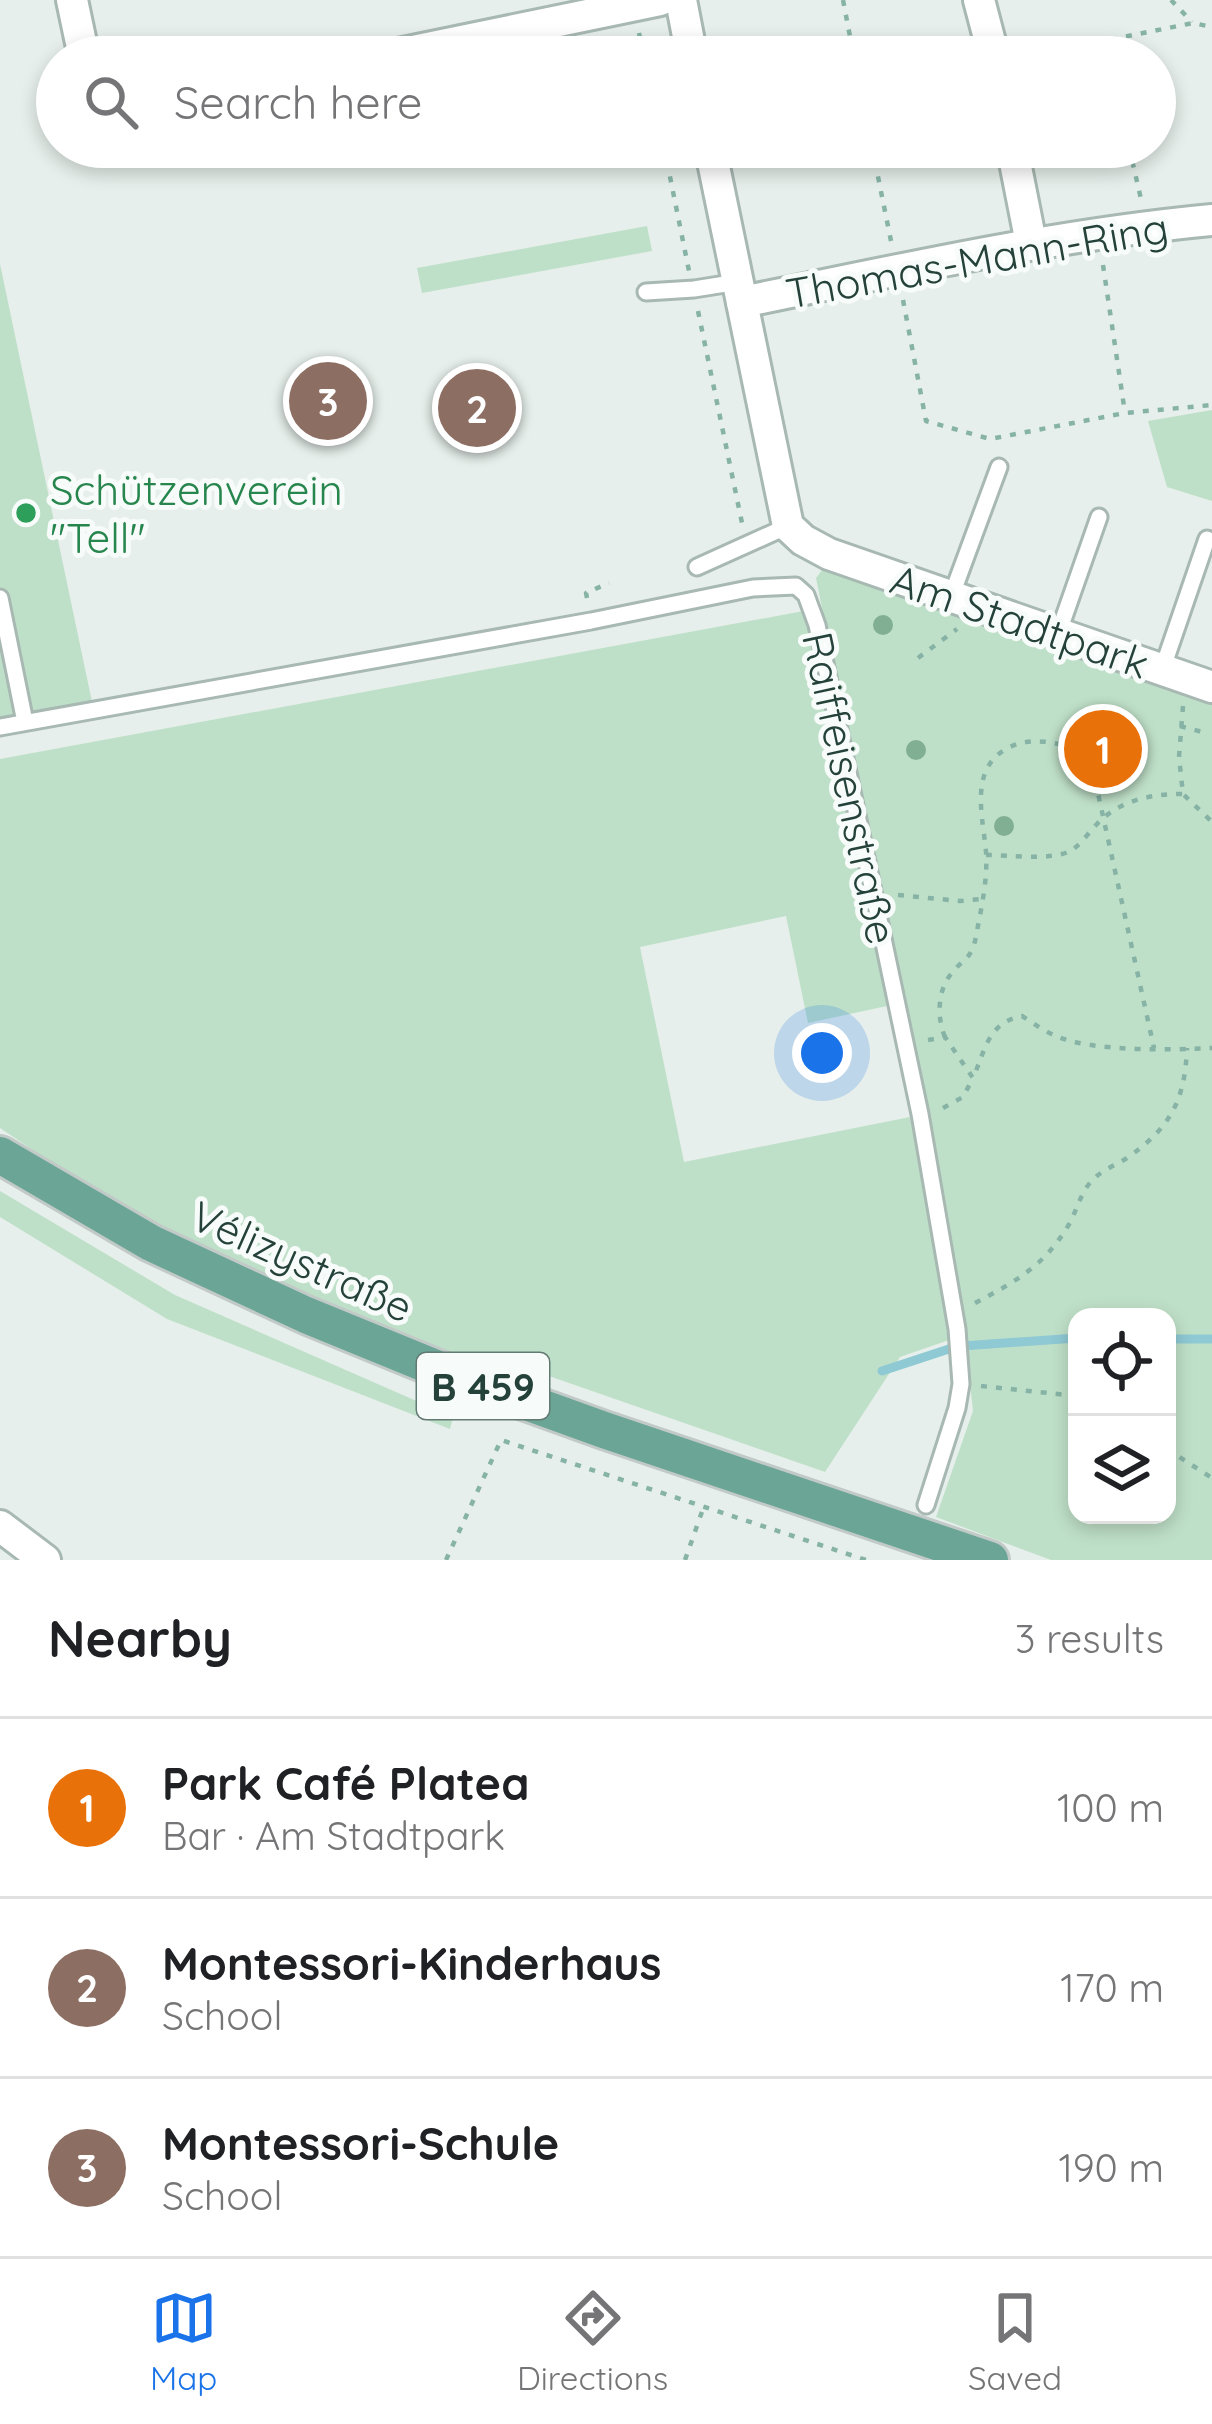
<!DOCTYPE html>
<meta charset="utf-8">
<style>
:root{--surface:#fff;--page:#f2f2f2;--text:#202124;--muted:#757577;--line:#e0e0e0;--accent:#1a73e8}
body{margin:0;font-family:Quicksand,sans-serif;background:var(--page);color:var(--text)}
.controls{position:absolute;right:36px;bottom:36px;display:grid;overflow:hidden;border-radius:24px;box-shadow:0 6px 18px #0003}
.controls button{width:108px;height:108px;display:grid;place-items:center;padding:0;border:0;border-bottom:3px solid var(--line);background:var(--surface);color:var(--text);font:60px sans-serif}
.you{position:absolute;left:822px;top:1053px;width:42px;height:42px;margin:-30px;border:9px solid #fff;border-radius:50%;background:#1a73e8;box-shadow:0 0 0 18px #1a73e833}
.badge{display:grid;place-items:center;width:78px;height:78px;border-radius:50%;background:var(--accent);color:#fff;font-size:39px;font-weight:700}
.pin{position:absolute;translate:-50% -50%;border:6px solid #fff;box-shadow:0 3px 12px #0006}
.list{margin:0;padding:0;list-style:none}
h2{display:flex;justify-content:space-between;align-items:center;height:156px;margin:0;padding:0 48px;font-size:51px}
h2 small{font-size:39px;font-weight:400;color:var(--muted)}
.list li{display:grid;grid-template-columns:78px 1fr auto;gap:36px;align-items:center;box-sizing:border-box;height:180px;padding:0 48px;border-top:3px solid var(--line)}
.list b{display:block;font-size:45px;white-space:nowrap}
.list p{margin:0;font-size:39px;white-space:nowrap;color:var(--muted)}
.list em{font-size:39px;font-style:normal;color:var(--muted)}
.icon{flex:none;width:66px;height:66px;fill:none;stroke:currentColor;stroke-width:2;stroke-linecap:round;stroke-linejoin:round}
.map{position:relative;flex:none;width:1212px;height:1560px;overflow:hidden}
.search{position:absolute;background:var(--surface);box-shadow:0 6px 18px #0003;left:36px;right:36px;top:36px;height:132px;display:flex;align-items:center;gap:30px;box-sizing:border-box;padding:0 42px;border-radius:66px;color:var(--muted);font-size:45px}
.sheet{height:696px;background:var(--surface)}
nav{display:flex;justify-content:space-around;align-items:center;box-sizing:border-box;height:168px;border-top:3px solid var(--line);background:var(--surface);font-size:33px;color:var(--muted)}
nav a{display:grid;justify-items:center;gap:6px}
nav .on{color:var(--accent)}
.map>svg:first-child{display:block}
</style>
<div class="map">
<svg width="1212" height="1560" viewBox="0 0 1212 1560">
<rect width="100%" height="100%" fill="#e6efeb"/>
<!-- green -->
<g fill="#bfe0c8" fill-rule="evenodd">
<polygon points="647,226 652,251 422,293 417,268"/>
<polygon points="0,264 92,702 0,718"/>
<polygon points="1212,410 1212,501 1167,487 1148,421"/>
<path d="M 825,566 L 1212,702 L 1212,1560 L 1051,1560 L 936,1517 L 973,1411 L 961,1304 L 816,578 ZM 1077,1317 L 1167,1317 L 1167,1515 L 1077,1515 Z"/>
<polygon points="809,610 887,1006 808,1023 786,916 640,947 684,1162 910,1117 952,1339 900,1357 825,1472 523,1367 385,1346 173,1244 0,1128 0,759"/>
<polygon points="0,1191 175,1295 453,1417 450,1429 167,1319 0,1217"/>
</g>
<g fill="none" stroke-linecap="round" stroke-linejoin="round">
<!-- stream -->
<g stroke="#8ec9d4" stroke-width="9">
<polyline points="1167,1339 1212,1339"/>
<polyline points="962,1346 1077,1338"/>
<polyline points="882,1371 955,1347"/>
</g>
<!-- lane casing -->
<g stroke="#a8b8b2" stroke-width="21">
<g id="lane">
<polyline points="646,292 694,289 738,282"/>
<polyline points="697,567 788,526"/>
<polyline points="951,597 999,467"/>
<polyline points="0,598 25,722"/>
<polyline points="1058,634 1099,517"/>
<polyline points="1162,670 1207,539"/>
<polyline points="0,727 591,621 753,588 796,586 806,595 817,625 920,1114 957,1329 961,1384 957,1408 926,1505"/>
</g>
</g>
<!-- street casing -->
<g stroke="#a8b8b2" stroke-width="36">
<g id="street">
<polyline points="72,0 84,57"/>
<polyline points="681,0 692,57"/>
<polyline points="979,0 994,57"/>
<polyline points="384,57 660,0"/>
<polyline points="710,147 788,526 803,540 829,554 1212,687"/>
<polyline points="1012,147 1031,243"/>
<path d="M 742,302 C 898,270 1053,235 1212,220"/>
<polyline points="0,1526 45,1560"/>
</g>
</g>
<!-- primary casing -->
<g stroke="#c2cac8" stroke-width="42">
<polyline id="primary" points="0,1155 151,1243 306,1315 460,1378 604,1430 990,1560"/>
</g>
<!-- path -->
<g stroke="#86b3a5" stroke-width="4.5" stroke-dasharray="6 9" stroke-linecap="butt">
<polyline points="843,0 854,57"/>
<polyline points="1171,0 1192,22"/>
<polyline points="639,33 644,57"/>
<polyline points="1104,40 1108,57"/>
<polyline points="1023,57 1193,23 1212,27"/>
<polyline points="664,147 689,271"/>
<polyline points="872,147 891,241"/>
<polyline points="1129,147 1141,199"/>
<polyline points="1103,265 1125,413"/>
<polyline points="903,300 926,421 990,439 1125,413 1212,405"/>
<polyline points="698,311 742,523"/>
<polyline points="587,598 586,593 609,583"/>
<polyline points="918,658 957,629"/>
<polyline points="1183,706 1179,757 1183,794 1211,821 1212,826"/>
<polyline points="1180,726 1206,733"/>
<path d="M 986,855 C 1008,855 1051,861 1070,851 C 1080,846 1089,832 1097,824 C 1120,800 1151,794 1183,794"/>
<polyline points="898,895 960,901 982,899"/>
<path d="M 945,1037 C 937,1019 937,991 951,974 C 963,958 972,960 976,936 C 981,910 988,879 986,852 C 983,817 969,770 1006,749 C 1029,736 1054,742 1078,749 L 1097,789 L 1154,1048"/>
<path d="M 928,1040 L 945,1037 L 973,1078 C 986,1048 988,1023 1022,1016 C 1033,1023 1044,1031 1056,1036 C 1093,1052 1171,1050 1212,1048"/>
<polyline points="943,1108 963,1097 972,1080"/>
<path d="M 975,1303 C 1015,1282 1044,1266 1068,1226 C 1076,1213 1079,1197 1089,1184 C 1098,1172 1114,1166 1127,1158 C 1170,1128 1185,1101 1187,1048"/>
<polyline points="981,1386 1077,1396"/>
<polyline points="1167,1449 1212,1478"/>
<polyline points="446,1560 501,1440 866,1560"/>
<polyline points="685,1560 704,1506"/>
</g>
<!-- lane -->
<use href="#lane" stroke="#fff" stroke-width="15"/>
<!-- street -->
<use href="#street" stroke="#fff" stroke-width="30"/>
<!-- primary -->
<use href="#primary" stroke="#6aa596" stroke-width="36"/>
</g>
<!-- trees -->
<g fill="#80af93">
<circle cx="883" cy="625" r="10"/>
<circle cx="916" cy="750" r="10"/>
<circle cx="1004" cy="826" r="10"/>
</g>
<!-- markers -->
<circle fill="#2e9e5b" stroke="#f7fbf9" stroke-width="4.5" cx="26" cy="513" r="12"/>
<g text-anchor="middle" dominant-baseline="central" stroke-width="10" stroke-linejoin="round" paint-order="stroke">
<!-- shield labels -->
<rect fill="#f7fbf9" stroke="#637a73" stroke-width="3" x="417" y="1353" width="132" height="66" rx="9"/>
<g font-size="39" font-weight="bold" fill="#24423a">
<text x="483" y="1386">B 459</text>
</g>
<!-- street labels -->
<g font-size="42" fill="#24423a" stroke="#f7fbf9">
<text transform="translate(977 260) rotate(-10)">Thomas-Mann-Ring</text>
<text transform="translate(1020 621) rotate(19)">Am Stadtpark</text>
<text transform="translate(850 788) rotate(78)">Raiffeisenstraße</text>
<text transform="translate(302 1261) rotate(24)">Vélizystraße</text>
</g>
<!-- leisure labels -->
<g font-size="42" fill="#27864d" stroke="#f7fbf9" text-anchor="start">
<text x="50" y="489">Schützenverein<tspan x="50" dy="48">"Tell"</tspan></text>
</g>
</g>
</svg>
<div class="controls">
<button><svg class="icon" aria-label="locate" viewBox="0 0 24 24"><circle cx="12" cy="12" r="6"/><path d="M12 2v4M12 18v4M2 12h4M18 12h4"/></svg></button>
<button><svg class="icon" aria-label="layers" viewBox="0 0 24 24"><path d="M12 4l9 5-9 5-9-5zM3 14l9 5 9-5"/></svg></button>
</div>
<div class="you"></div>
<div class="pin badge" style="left:1103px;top:749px;background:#e8710a">1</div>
<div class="pin badge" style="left:477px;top:408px;background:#8d6e63">2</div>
<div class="pin badge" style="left:328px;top:401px;background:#8d6e63">3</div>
<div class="search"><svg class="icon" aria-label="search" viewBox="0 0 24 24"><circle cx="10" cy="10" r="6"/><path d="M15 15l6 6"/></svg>Search here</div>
</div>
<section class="sheet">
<h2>Nearby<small>3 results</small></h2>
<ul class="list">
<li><span class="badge" style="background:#e8710a">1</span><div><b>Park Café Platea</b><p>Bar · Am Stadtpark</p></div><em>100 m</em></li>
<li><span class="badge" style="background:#8d6e63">2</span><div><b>Montessori-Kinderhaus</b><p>School</p></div><em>170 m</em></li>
<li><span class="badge" style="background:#8d6e63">3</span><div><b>Montessori-Schule</b><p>School</p></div><em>190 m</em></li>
</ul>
</section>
<nav>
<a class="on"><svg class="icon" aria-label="map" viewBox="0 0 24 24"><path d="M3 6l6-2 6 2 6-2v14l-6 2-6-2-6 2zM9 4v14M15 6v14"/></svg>Map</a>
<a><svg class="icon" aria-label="directions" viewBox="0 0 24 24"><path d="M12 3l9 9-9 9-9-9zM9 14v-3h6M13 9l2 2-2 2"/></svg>Directions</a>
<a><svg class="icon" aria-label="saved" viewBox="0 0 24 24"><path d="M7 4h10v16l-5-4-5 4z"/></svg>Saved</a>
</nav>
